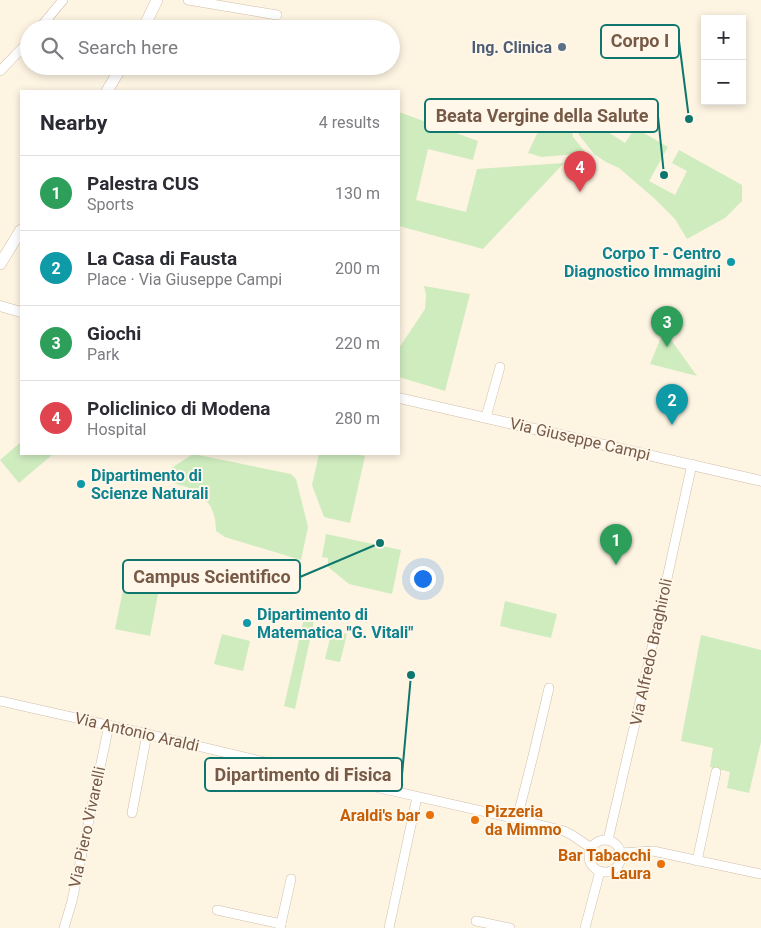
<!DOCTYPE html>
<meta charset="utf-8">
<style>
:root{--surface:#fff;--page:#f2f2f3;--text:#2b2b33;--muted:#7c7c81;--line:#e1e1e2;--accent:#ee6f40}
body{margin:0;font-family:Roboto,sans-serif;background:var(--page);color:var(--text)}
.controls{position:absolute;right:15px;top:15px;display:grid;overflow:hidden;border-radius:0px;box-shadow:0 2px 8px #0003}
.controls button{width:45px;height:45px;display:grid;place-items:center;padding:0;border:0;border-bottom:1px solid var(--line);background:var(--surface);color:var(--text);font:25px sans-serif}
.you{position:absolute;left:422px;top:578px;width:18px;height:18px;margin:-12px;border:4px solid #fff;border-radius:50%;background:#1a73e8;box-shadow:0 0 0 8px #1a73e833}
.badge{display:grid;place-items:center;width:32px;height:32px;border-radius:50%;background:var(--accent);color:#fff;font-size:16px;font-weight:700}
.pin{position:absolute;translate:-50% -41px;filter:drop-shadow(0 1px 2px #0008)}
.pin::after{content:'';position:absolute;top:26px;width:18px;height:15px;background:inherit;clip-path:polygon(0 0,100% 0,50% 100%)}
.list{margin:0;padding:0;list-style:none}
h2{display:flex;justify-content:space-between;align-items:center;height:65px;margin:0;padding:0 20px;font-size:21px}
h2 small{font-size:16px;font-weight:400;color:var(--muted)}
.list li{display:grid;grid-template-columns:32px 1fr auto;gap:15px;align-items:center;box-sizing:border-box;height:75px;padding:0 20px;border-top:1px solid var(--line)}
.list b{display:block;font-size:19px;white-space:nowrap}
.list p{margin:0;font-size:16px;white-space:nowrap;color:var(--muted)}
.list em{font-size:16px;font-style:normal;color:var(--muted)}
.icon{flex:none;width:28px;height:28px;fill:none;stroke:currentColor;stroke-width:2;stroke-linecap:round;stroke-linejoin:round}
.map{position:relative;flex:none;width:761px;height:928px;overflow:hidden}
.search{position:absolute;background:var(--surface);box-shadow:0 2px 8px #0003;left:20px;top:20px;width:380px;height:55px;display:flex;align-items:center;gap:12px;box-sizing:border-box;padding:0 18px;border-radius:28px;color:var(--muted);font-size:19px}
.panel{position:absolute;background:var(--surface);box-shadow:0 2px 8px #0003;left:20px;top:90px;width:380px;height:365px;border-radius:0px}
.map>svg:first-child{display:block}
</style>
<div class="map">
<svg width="761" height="928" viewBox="0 0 761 928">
<rect width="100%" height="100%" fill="#fdf4e2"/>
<!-- green -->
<g fill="#cfecbf">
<polygon points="567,101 573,137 586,153 542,157 528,153 551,104"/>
<polygon points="595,108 611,119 605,130 625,143 635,128 668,147 649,181 675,195 687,171 672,163 679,150 742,185 742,201 725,218 687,239 675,219 655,199 619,168 606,162 594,154 579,135 575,119"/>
<polygon points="399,112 478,141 473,160 428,149 416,200 466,212 477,169 564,163 483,249 399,226"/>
<polygon points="424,286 470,294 445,391 399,377 399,348 425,309 426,295"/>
<polygon points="664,330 697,376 650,364"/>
<polygon points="21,442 21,454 53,454 19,483 0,460"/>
<path d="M 193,454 L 291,474 L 296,479 L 308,527 L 301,560 L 225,537 L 216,531 C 216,509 207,496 187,487 C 180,485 174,484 169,479 L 170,469 Z"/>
<polygon points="319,454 355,454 365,456 350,523 324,517 312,485"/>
<polygon points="326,534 401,550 392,594 349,584 328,567 328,558 322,557"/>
<polygon points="128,566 162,573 150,636 115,629"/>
<polygon points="505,601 557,614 551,638 500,626"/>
<polygon points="305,614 315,616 295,709 284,706"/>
<polygon points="332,630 347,634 340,662 325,659"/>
<polygon points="222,634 250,641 243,671 214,664"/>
<polygon points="701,635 761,650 761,742 749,793 727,788 730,772 710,767 713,748 681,741"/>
</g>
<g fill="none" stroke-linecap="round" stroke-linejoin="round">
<!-- minor casing -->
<g stroke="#d1beab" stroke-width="10">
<g id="minor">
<polyline points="188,0 277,15"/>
<polyline points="39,29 63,0"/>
<polyline points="0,71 29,41"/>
<polyline points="486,417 500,367"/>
<polyline points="0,701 147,734 282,766 517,819 564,831 572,835 591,848"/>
<polyline points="132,813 147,734"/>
<polyline points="517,819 533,756 549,688"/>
<circle cx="605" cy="856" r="16"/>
<polyline points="608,840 642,693 692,464"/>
<polyline points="620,853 653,851 761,874"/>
<polyline points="697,861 716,772"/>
<polyline points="217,910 281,924"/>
<polyline points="476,921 510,928"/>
<polyline points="64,928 72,901 109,725"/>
<polyline points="280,928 291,879"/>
<polyline points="389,928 417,797"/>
<polyline points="585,928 600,871"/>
</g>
</g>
<!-- tertiary casing -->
<g stroke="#d1beab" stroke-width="11">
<g id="tertiary">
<polyline points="0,306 21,312"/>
<polyline points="399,398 761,481"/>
</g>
</g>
<!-- secondary casing -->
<g stroke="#d4bea7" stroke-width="12">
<g id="secondary">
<polyline points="143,29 157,0"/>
<polyline points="107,91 122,66"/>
<polyline points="0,264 21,230"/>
</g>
</g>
<!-- minor -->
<use href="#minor" stroke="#fff" stroke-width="9"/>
<!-- tertiary -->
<use href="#tertiary" stroke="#fff" stroke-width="10"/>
<!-- secondary -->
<use href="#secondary" stroke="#fff" stroke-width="11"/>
</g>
<!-- markers -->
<circle fill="#5c6f8a" stroke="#fff7e9" stroke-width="2" cx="562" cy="47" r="5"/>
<g fill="#0f9aa8" stroke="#fff7e9" stroke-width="2">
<circle cx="731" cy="262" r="5"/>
<circle cx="81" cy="484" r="5"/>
<circle cx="247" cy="623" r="5"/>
</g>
<g fill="#e8710a" stroke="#fff7e9" stroke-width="2">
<circle cx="430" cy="815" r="5"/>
<circle cx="475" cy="820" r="5"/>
<circle cx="661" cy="864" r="5"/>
</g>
<g text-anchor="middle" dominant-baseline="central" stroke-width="4" stroke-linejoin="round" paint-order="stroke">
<!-- service labels -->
<g font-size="16" font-weight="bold" fill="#4e5e75" stroke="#fff7e9" text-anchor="end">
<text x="552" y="47">Ing. Clinica</text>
</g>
<!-- culture labels -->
<g font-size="16" font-weight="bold" fill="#0d838f" stroke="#fff7e9" text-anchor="start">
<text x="721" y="253" text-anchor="end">Corpo T - Centro<tspan x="721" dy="18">Diagnostico Immagini</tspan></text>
<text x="91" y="475">Dipartimento di<tspan x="91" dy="18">Scienze Naturali</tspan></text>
<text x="257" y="614">Dipartimento di<tspan x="257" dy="18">Matematica "G. Vitali"</tspan></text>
</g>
<!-- street labels -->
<g font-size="16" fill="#765a47" stroke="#fff7e9">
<text transform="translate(580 439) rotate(13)">Via Giuseppe Campi</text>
<text transform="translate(651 652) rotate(-78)">Via Alfredo Braghiroli</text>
<text transform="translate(137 732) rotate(13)">Via Antonio Araldi</text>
<text transform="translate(87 827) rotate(-78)">Via Piero Vivarelli</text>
</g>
<!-- food labels -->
<g font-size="16" font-weight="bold" fill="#c56008" stroke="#fff7e9" text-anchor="end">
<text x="485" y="811" text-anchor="start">Pizzeria<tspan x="485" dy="18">da Mimmo</tspan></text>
<text x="420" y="815">Araldi's bar</text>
<text x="651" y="855">Bar Tabacchi<tspan x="651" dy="18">Laura</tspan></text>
</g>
</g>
<!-- callouts -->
<path fill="none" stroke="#0f766e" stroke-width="2" d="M689 119L679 41M664 175L658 116M380 543L300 577M411 675L402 775"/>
<g fill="#0f766e" stroke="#fff7e9" stroke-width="2">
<circle cx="689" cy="119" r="5"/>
<circle cx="664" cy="175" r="5"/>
<circle cx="380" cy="543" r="5"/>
<circle cx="411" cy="675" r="5"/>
</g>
<g fill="#fff7e9" stroke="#0f766e" stroke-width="2">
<rect x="601" y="25" width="78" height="33" rx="5"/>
<rect x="425" y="99" width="233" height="33" rx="5"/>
<rect x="123" y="560" width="177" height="33" rx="5"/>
<rect x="205" y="758" width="197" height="33" rx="5"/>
</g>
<g font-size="18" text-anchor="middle" font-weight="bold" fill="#765a47">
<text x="640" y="47">Corpo I</text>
<text x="542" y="122">Beata Vergine della Salute</text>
<text x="212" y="583">Campus Scientifico</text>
<text x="303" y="781">Dipartimento di Fisica</text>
</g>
</svg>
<div class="controls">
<button>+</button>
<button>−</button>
</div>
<div class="you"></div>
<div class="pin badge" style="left:616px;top:565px;background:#2e9e5b">1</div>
<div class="pin badge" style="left:672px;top:425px;background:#0f9aa8">2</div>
<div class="pin badge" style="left:667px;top:347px;background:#2e9e5b">3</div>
<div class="pin badge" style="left:580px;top:192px;background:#e0444e">4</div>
<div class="search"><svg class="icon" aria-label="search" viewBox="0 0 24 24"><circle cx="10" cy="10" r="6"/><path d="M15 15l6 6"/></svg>Search here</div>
<section class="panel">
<h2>Nearby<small>4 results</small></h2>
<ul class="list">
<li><span class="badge" style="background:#2e9e5b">1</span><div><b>Palestra CUS</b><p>Sports</p></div><em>130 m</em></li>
<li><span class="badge" style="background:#0f9aa8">2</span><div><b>La Casa di Fausta</b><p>Place · Via Giuseppe Campi</p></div><em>200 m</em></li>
<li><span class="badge" style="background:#2e9e5b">3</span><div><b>Giochi</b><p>Park</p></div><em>220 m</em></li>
<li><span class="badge" style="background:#e0444e">4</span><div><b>Policlinico di Modena</b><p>Hospital</p></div><em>280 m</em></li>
</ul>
</section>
</div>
